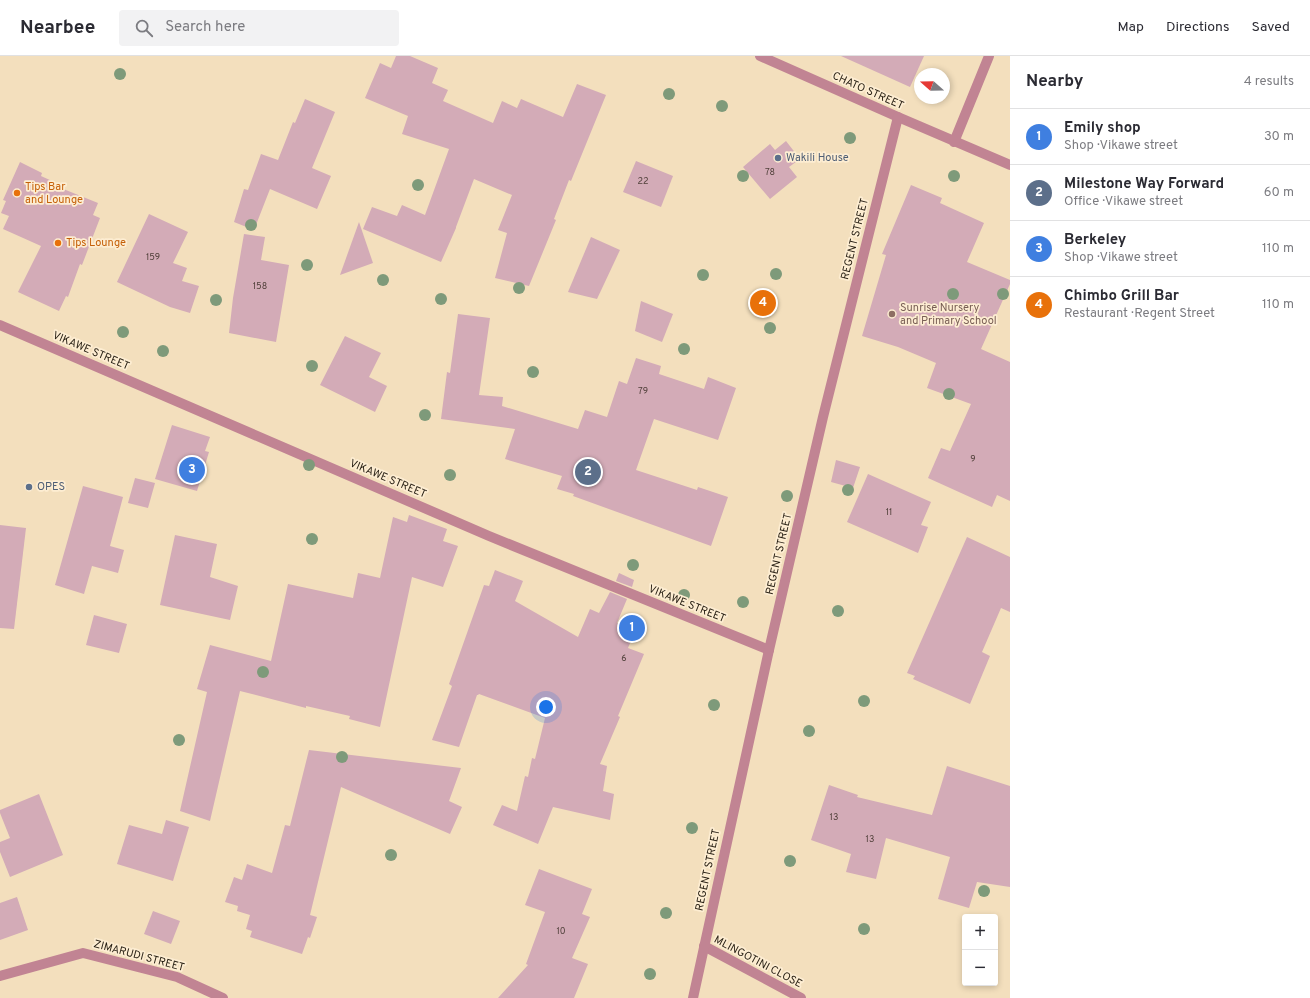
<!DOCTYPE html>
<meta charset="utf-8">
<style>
:root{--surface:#fff;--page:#f2f2f3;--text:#2b2b33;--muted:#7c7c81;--line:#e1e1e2;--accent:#d93025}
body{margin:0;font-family:Overpass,sans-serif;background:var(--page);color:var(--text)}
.controls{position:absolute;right:12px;bottom:12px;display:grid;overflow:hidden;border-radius:4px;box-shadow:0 2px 6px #0003}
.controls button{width:36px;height:36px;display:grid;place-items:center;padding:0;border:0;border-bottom:1px solid var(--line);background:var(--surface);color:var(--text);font:20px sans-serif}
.compass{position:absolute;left:914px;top:12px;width:36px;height:36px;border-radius:50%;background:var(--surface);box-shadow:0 2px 6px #0003;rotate:290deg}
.you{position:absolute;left:546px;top:651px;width:14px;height:14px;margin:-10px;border:3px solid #fff;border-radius:50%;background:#1a73e8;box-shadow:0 0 0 6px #1a73e833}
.badge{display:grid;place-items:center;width:26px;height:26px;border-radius:50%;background:var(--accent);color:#fff;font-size:13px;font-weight:700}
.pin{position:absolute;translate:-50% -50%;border:2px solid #fff;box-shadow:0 1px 4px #0006}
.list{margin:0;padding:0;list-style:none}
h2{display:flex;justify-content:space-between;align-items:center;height:52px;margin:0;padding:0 16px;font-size:17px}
h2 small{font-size:13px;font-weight:400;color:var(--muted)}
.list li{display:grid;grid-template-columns:26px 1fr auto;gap:12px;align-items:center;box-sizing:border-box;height:56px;padding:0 16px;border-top:1px solid var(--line)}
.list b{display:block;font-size:15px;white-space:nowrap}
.list p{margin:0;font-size:13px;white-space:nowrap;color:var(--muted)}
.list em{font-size:13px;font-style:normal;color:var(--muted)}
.icon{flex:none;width:22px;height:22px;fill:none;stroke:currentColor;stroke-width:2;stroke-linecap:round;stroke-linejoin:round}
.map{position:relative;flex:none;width:1010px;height:942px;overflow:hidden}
header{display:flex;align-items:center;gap:24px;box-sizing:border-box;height:56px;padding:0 20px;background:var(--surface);border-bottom:1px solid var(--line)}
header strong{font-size:19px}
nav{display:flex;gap:22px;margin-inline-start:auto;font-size:14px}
.search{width:280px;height:36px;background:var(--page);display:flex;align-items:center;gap:10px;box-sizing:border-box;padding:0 14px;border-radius:4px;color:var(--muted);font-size:15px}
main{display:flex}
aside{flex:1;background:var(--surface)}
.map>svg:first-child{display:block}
</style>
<header>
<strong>Nearbee</strong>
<div class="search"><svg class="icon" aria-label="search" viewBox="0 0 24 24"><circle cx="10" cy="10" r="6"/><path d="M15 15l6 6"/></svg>Search here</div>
<nav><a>Map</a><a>Directions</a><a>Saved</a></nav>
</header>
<main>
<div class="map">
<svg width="1010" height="942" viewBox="0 0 1010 942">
<rect width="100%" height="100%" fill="#f3dfbd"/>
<!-- building -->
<g fill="#d3abb7">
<polygon points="396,0 410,0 438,12 432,27 448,34 443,45 493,67 502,45 517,52 521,43 563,61 577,28 606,39 571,125 569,124 554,163 556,164 529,230 495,222 507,177 498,174 512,139 474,123 456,171 456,172 441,206 363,173 372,151 397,160 402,149 425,159 449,93 402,78 408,60 365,42 380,7 391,12"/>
<polygon points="841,0 924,0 910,31"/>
<polygon points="305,43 335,56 312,112 331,120 317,153 270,133 254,174 234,166 244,133 248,134 261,98 278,104 293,66 295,67"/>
<polygon points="786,85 800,103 789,111 797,121 770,143 743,111 770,88 775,94"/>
<polygon points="636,105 673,120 661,151 623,136"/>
<polygon points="20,106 42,117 41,120 52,125 51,128 98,147 93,159 100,162 82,209 80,208 68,241 66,240 59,255 18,236 41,190 3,173 9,160 1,157 6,145 3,144"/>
<polygon points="911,129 942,142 940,147 984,167 967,206 1010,224 1010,228 981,293 1010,306 1010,445 997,439 992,451 928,422 941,392 950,395 971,348 927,332 936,307 898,291 862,280 886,199 882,198"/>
<polygon points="149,158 188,176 173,207 187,212 182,225 199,230 190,257 170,251 117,226"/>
<polygon points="359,166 373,207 340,219"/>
<polygon points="244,178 265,181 261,204 289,209 276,286 229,277 233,242"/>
<polygon points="591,181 620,194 597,243 568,236"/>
<polygon points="641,245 673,258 662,286 635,275"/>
<polygon points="458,258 490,262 479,339 503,341 502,350 578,373 585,354 607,361 619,325 627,328 636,302 661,310 659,318 704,333 708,321 736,332 718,384 654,363 636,414 697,434 698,431 728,441 711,490 573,440 574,438 557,433 562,420 505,403 515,373 441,363 447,316 450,317"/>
<polygon points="345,280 381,297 369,321 387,330 375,356 320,329"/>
<polygon points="172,369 210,381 205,395 209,396 197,435 155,423"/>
<polygon points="836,404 860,411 853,432 831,426"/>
<polygon points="868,418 931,446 921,469 928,471 918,497 847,466"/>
<polygon points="135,422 155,427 148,452 128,447"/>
<polygon points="83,430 123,441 110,490 124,494 118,517 92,510 84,538 55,529"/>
<polygon points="409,459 447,473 443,485 458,490 443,531 412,521 380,671 349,663 350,660 306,650 306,652 240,635 210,765 180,755 207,636 197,633 210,589 271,605 288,528 353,542 358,517 380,522 393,461 407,466"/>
<polygon points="0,469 26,472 14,573 0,572"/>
<polygon points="175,479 217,488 210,521 238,530 230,564 160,549"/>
<polygon points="967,481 1010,501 1010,556 1001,552 982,596 990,600 970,648 913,623 915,620 907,617"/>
<polygon points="495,514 523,525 515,545 578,581 590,553 599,557 610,536 627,543 617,567 635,575 628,592 644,598 618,660 620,661 600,708 607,710 603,735 614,738 610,764 553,751 538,788 493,769 502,749 517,755 525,720 528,721 532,702 535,703 545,662 479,638 478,639 477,639 459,691 432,684 452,630 449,628 484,529 489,530"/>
<polygon points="619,517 634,524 632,531 616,525"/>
<polygon points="94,559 127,568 119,597 86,589"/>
<polygon points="309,694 461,712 449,745 462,751 450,778 341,731 310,859 317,861 310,882 308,881 302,898 250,881 252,875 246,873 250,859 237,855 238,850 225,846 234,821 242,824 247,808 272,817 285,769 290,770"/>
<polygon points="947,710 1010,730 1010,831 977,826 969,852 938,843 950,801 886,782 876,823 846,816 851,798 811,784 829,729 858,739 857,741 932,759"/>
<polygon points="39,738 63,799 10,821 0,796 0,786 10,782 0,757 0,754"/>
<polygon points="166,764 189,771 173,825 117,808 129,769 162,778"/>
<polygon points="539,813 592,833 582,858 590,861 572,902 588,908 574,942 498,942 528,909 526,908 545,856 525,849"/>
<polygon points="17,841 28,874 0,884 0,847"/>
<polygon points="153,855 180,865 171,888 144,878"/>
</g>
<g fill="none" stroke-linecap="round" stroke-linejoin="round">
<!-- street -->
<g stroke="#c18493" stroke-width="10">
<polyline points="760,0 898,61 1010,109"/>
<polyline points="954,86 989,0"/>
<polyline points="0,269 489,480 769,594"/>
<polyline points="704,890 801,942"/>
<polyline points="0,920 83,897 177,921 223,942"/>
<polyline points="693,942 769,594 823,361 898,61"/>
</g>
</g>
<!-- trees -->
<g fill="#7e9a7a">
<circle cx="120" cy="18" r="6"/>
<circle cx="669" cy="38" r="6"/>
<circle cx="722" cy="50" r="6"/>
<circle cx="850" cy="82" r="6"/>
<circle cx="743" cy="120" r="6"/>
<circle cx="954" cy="120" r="6"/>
<circle cx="418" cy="129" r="6"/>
<circle cx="251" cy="169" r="6"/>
<circle cx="307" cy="209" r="6"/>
<circle cx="776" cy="218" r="6"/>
<circle cx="703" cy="219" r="6"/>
<circle cx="383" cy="224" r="6"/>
<circle cx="519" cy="232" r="6"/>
<circle cx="953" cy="238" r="6"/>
<circle cx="1003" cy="238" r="6"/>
<circle cx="441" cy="243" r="6"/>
<circle cx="216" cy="244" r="6"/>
<circle cx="770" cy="272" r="6"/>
<circle cx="123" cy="276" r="6"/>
<circle cx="684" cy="293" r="6"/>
<circle cx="163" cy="295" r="6"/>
<circle cx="312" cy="310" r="6"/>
<circle cx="533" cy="316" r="6"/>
<circle cx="949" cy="338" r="6"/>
<circle cx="425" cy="359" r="6"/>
<circle cx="309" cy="409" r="6"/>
<circle cx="450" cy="419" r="6"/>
<circle cx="848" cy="434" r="6"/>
<circle cx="787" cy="440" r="6"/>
<circle cx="312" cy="483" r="6"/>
<circle cx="633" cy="509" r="6"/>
<circle cx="684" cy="539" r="6"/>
<circle cx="743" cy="546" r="6"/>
<circle cx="838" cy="555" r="6"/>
<circle cx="263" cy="616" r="6"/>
<circle cx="864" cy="645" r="6"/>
<circle cx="714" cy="649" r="6"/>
<circle cx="809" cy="675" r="6"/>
<circle cx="179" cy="684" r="6"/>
<circle cx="342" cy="701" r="6"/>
<circle cx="692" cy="772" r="6"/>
<circle cx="391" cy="799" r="6"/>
<circle cx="790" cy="805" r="6"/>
<circle cx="984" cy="835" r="6"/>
<circle cx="666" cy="857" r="6"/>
<circle cx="864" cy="873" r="6"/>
<circle cx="650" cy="918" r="6"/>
</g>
<!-- markers -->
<g fill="#5c6f8a" stroke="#fdedd2" stroke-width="1.5">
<circle cx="778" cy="102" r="4"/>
<circle cx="29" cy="431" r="4"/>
</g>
<g fill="#e8710a" stroke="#fdedd2" stroke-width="1.5">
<circle cx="17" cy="137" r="4"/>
<circle cx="58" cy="187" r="4"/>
</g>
<circle fill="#8d6e63" stroke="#fdedd2" stroke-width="1.5" cx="892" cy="258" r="4"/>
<g text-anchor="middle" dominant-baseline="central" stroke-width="3.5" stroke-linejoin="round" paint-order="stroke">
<!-- number labels -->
<g font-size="9" fill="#51413b">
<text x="770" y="116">78</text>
<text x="643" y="125">22</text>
<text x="153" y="201">159</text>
<text x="260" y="230">158</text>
<text x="643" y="335">79</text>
<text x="973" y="403">9</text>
<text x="889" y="456">11</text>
<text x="624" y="602">6</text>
<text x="834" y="761">13</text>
<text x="870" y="783">13</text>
<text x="561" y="875">10</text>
</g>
<!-- street labels -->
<g font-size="11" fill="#261e12" stroke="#fdedd2">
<text transform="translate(868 35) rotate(24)">CHATO STREET</text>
<text transform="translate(855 183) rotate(-76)">REGENT STREET</text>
<text transform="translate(91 295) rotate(23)">VIKAWE STREET</text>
<text transform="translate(388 423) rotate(23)">VIKAWE STREET</text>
<text transform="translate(779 498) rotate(-77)">REGENT STREET</text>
<text transform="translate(687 548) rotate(22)">VIKAWE STREET</text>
<text transform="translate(708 814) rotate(-78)">REGENT STREET</text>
<text transform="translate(139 900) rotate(15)">ZIMARUDI STREET</text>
<text transform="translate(758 906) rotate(28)">MLINGOTINI CLOSE</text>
</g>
<!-- service labels -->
<g font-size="11" fill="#4e5e75" stroke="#fdedd2" text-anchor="start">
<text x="786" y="102">Wakili House</text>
<text x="37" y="431">OPES</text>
</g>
<!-- food labels -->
<g font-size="11" fill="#c56008" stroke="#fdedd2" text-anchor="start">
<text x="25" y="131">Tips Bar<tspan x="25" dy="13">and Lounge</tspan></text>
<text x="66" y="187">Tips Lounge</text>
</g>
<!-- education labels -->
<g font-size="11" fill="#785e54" stroke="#fdedd2" text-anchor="start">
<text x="900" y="252">Sunrise Nursery<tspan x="900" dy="13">and Primary School</tspan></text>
</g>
</g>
</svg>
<div class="controls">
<button>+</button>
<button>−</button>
</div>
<svg class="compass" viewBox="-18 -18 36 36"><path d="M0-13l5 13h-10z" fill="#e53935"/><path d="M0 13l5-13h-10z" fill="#7c7c81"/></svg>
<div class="you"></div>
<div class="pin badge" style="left:632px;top:572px;background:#3f7fe0">1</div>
<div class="pin badge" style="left:588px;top:416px;background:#5c6f8a">2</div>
<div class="pin badge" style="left:192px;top:414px;background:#3f7fe0">3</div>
<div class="pin badge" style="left:763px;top:247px;background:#e8710a">4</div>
</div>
<aside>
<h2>Nearby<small>4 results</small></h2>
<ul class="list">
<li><span class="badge" style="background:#3f7fe0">1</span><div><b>Emily shop</b><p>Shop · Vikawe street</p></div><em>30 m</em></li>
<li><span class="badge" style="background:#5c6f8a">2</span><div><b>Milestone Way Forward</b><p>Office · Vikawe street</p></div><em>60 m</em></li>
<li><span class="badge" style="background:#3f7fe0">3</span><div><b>Berkeley</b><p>Shop · Vikawe street</p></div><em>110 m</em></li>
<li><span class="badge" style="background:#e8710a">4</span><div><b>Chimbo Grill Bar</b><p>Restaurant · Regent Street</p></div><em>110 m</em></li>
</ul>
</aside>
</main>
